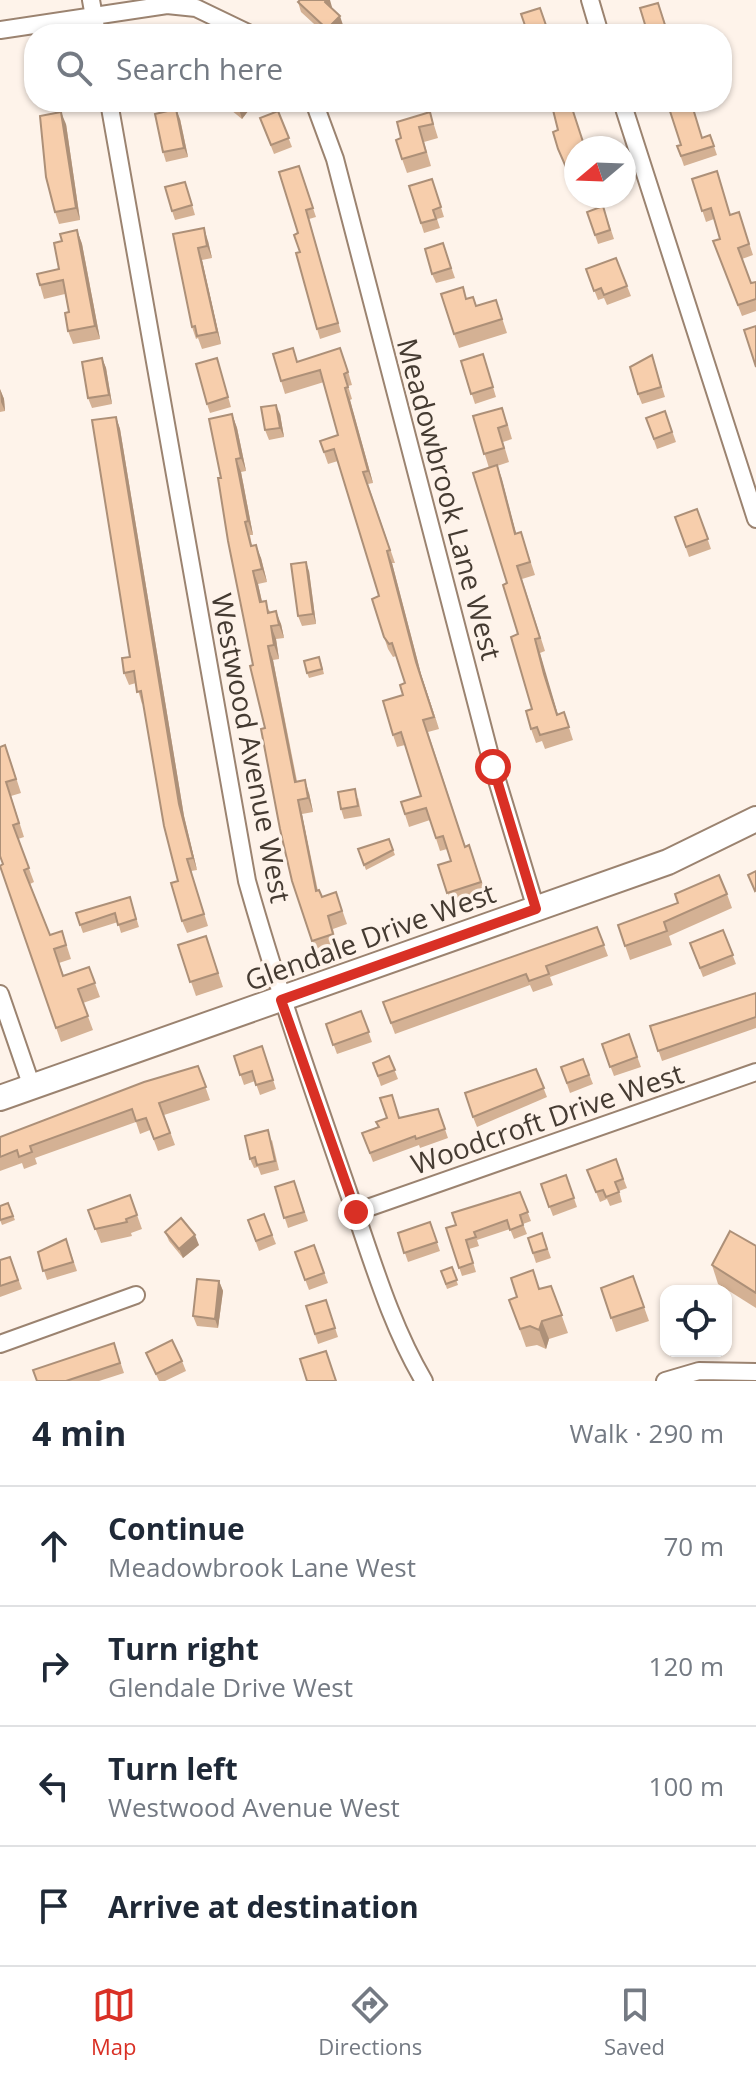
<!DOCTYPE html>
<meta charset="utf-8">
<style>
:root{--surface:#fff;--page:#f6f6f7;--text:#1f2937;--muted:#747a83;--line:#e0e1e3;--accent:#d93025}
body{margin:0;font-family:"Open Sans",sans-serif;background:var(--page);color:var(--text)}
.controls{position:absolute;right:24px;bottom:24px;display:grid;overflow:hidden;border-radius:16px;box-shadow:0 2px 6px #0004}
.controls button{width:72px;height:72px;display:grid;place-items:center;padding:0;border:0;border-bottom:2px solid var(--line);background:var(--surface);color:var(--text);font:40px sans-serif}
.compass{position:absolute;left:564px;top:136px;width:72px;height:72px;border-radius:50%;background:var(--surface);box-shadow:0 2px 6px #0004;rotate:251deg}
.stop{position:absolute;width:24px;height:24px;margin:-18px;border:6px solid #d93025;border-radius:50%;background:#fff}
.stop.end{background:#d93025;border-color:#fff;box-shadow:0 2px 8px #0008}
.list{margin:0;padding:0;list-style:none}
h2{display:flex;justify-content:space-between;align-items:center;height:104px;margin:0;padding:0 32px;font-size:34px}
h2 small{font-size:26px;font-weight:400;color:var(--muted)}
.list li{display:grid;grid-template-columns:52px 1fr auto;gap:24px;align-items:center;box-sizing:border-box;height:120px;padding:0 32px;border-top:2px solid var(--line)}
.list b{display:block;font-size:30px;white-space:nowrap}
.list p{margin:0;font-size:26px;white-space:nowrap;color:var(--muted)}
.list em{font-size:26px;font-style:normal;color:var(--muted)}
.icon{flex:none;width:44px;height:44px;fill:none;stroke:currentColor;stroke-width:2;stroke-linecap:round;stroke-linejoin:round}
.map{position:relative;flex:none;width:756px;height:1381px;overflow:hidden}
.search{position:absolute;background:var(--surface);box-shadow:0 2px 6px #0004;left:24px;right:24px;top:24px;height:88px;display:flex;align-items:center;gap:20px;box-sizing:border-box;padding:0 28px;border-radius:32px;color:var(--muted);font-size:30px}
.sheet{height:584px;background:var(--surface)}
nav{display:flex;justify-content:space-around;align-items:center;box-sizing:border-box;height:112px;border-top:2px solid var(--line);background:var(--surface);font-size:22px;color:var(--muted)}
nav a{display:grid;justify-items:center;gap:4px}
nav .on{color:var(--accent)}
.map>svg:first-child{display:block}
</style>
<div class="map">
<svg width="756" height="1381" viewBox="0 0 756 1381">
<rect width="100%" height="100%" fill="#fef3ea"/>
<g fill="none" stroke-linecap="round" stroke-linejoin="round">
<!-- street casing -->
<g stroke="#9b8370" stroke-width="20">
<g id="street">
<polyline points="91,0 97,34"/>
<polyline points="590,0 600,34"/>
<polyline points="0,30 167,5 196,8 250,34"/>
<path d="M 109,102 L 247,881 C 277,987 313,1090 349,1194 C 371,1256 390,1324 424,1381"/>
<polyline points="314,102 335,159 493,767 536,909"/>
<polyline points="622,102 756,519"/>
<polyline points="0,994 32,1087"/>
<polyline points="356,1212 756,1072"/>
<polyline points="0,1344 136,1295"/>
<polyline points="665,1381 699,1371 756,1372"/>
</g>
</g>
<!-- secondary casing -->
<g stroke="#9b8370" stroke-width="28">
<polyline id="secondary" points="0,1098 668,862 756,819"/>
</g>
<!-- street -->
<use href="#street" stroke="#fff" stroke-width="16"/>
<!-- secondary -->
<use href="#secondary" stroke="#fff" stroke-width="24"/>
</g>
<!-- wall -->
<g fill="#d4b194">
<polygon points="298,2 332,7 331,8 343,25 335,34 325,34 301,12"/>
<polygon points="658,3 669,34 648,34 640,8"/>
<polygon points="221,102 255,102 242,119"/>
<polygon points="373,102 395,102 375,108"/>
<polygon points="278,111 292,147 274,154 260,118"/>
<polygon points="430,112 438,138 424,142 431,166 407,173 402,159 401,138"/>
<polygon points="180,119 188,157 166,162 163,152"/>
<polygon points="66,124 80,220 59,224 55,212"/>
<polygon points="710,135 717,155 684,166 677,146"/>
<polygon points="299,166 316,217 309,219 341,332 320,339 317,329 300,252 298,233"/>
<polygon points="432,179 444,217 437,219 440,228 424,233 409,186"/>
<polygon points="692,179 731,215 739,212 753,255 742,259 751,283 756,282 756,311 742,316 713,241 720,239 714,219 706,222"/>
<polygon points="188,191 195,215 175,220 172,211"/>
<polygon points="578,196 594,196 580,201"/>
<polygon points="603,206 614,239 598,244 587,212"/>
<polygon points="77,230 82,244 100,339 73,344 68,331 69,312 65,294 44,299 40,285 59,269 62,241"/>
<polygon points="173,234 208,241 212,258 202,260 221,344 202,349 198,338 196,339 192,327"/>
<polygon points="443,243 455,278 436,283 432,274"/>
<polygon points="616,258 631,296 607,305 604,298 598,300 586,269"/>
<polygon points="467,299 477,306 496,300 507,333 459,348 454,334"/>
<polygon points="483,354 496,397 475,404 461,361"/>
<polygon points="102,358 106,368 112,404 92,408 88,398"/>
<polygon points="217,358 231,407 210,413 207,404"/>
<polygon points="345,361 352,385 348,386 352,399 350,400 373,483 368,484 395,563 392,563 421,674 439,729 428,732 465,846 469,845 486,894 452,905 438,865 451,861 447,849 440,851 430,820 409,827 401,802 421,796 405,745 397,747 393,735 403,695 405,683 396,656 393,657 388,649 384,637 379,596 338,461 328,464 320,441 338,435 324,382 285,394 281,381"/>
<polygon points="655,365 665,397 642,404 638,394"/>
<polygon points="0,389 4,399 5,411 0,412"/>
<polygon points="665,411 676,442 657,449 646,418"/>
<polygon points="232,414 237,428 246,471 241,472 253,535 250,535 252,546 261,558 267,582 258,584 262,602 281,624 284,638 276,639 279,659 273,660 297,781 309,793 313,812 302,814 318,891 322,897 336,892 347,924 333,929 338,947 317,954 292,881 221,478"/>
<polygon points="280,414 284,437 269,440 265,430"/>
<polygon points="473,416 507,422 512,439 503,442 509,462 497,466 516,534 521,532 535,575 522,579 545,651 540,653 549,688 558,715 564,712 573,740 545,749 542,741 536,743 531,729 532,709 507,583 489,468"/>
<polygon points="116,417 120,429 184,816 197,870 191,871 208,926 187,933 182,921 178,881 143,703 142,704 136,683 129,685 124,673 130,657"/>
<polygon points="697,509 711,549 689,557 675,517"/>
<polygon points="309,571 316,624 302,626 298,616"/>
<polygon points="321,662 324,674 309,678 307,673"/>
<polygon points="0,747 10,759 21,793 11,796 24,837 18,839 34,882 30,884 50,935 62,931 71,959 59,963 64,976 89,967 100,997 83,1003 93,1030 61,1042 0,866 3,864"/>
<polygon points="358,798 362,816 344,819 341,809"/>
<polygon points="389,839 395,855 366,870 358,849"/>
<polygon points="727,894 732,908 669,936 672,945 630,960 618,925"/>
<polygon points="130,897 139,927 121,933 118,922 83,933 76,913"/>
<polygon points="597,927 608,956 550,977 553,985 533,992 530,985 395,1034 383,1002"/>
<polygon points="723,930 736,964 703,977 690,943"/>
<polygon points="206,936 223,987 196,996 178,945"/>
<polygon points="756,993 756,1028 662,1061 650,1026"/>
<polygon points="361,1011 372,1042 337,1054 326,1024"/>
<polygon points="629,1034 641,1067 614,1076 602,1044"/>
<polygon points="262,1046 276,1089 260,1095 255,1081 244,1085 234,1056"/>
<polygon points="389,1056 398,1079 381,1086 373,1063"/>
<polygon points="583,1059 593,1084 570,1093 561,1067"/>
<polygon points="198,1066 210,1100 164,1115 175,1145 158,1151 150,1130 140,1134 136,1122 35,1158 37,1164 24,1169 22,1163 0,1171 0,1137"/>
<polygon points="536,1069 547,1097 477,1127 473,1117"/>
<polygon points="438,1109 448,1138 420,1148 419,1145 373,1162 362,1133 400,1118"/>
<polygon points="272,1140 279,1170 261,1175 258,1167 254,1168 250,1159"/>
<polygon points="616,1159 627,1188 619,1191 622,1202 610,1206 607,1199 600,1202 587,1170"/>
<polygon points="566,1175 577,1207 553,1216 541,1184"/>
<polygon points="294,1181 308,1221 288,1228 275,1187"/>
<polygon points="520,1192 531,1221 523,1224 527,1234 514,1239 510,1229 477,1240 479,1246 469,1249 476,1272 462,1276 446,1228 456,1225"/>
<polygon points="130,1195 142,1229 131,1233 132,1236 101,1243 88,1210"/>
<polygon points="8,1203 15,1220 2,1225 0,1220"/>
<polygon points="264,1214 276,1244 259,1251 248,1220"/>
<polygon points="430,1222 440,1251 408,1262 398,1233"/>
<polygon points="165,1232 199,1245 183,1258 169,1241"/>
<polygon points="542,1233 551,1258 536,1263 528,1238"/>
<polygon points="66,1239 77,1271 47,1280 38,1252"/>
<polygon points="314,1245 328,1283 309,1290 295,1252"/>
<polygon points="756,1246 756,1308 718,1284 712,1265"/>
<polygon points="10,1257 22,1289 0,1297 0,1260"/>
<polygon points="452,1267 458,1285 447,1289 441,1271"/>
<polygon points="633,1276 649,1321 616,1332 601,1288"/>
<polygon points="219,1281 223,1291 218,1328 197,1326 193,1316"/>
<polygon points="551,1286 568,1333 549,1339 546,1349 537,1345 526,1347 509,1300"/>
<polygon points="326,1300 338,1337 318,1344 306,1306"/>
<polygon points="114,1343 124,1373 99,1381 37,1381"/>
<polygon points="146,1353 182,1361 186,1371 165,1381 159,1381"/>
</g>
<!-- shaded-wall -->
<g fill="#ad9078">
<polygon points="326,0 330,0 332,7 328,11 325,2"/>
<polygon points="340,16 343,25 335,34 329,34 327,29"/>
<polygon points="244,102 255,102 242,119 239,109"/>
<polygon points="176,109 180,119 188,157 184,148"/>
<polygon points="61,112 66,124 80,220 76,208"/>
<polygon points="204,228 208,241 212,258 207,246"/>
<polygon points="77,230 82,244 100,339 95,326"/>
<polygon points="198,248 202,260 221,344 217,332"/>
<polygon points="102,358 106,368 112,404 109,395"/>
<polygon points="345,388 350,400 373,483 368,471"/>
<polygon points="0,389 4,399 5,411 1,402"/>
<polygon points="276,405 280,414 284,437 280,428"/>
<polygon points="232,414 237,428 246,471 241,458"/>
<polygon points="116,417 120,429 184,816 197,870 193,858 179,804"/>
<polygon points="236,459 241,472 253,535 248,521"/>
<polygon points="497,465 502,479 520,548 515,534"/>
<polygon points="256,545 261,558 267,582 262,569"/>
<polygon points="387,551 392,563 421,674 439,729 416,662"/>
<polygon points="306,562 309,571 316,624 313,614"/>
<polygon points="253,571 258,584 265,615 260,602"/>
<polygon points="276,611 281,624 284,638 279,625"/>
<polygon points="271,626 276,639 279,659 274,645"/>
<polygon points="535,639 540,653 562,728 544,674"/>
<polygon points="268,646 273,660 299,795 295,782"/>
<polygon points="305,780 309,793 313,812 308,798"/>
<polygon points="298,800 302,814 320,905 316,891"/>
<polygon points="195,1235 199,1245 183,1258 179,1249"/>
<polygon points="219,1281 223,1291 218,1328 215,1319"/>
<polygon points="542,1321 549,1339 546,1349 539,1330"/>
</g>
<!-- building -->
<g fill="#f7ceac" stroke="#ad9078" stroke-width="2">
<polygon points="300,0 326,0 325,2 340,16 327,29 298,2"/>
<polygon points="658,3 665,25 647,31 640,8"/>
<polygon points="540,8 549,34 528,34 521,14"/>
<polygon points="34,48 34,77 29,49"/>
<polygon points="229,102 244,102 239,109"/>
<polygon points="551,102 570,102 585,148 576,148 576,190 558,149 553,132 558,130"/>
<polygon points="667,102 691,102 702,138 710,135 714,146 681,156 677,146 681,145"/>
<polygon points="176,109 184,148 163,152 155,114"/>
<polygon points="278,111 289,138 271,145 260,118"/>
<polygon points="61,112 76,208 55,212 46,177 40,116"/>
<polygon points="430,112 433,124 419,127 426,152 402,159 396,140 401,138 397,122"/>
<polygon points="299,166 313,208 306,210 338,323 317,329 296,253 300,252 294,235 298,233 279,172"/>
<polygon points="717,171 730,215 739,212 749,244 738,248 751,283 756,282 756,299 738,305 713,241 720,239 711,208 702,211 692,179"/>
<polygon points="432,179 441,207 433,210 436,219 421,223 409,186"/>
<polygon points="185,182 192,205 172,211 165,187"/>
<polygon points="603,206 610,230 595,235 587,212"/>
<polygon points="204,228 207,246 198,248 217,332 197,336 195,326 192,327 173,234"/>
<polygon points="77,230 95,326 68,331 65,313 69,312 63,280 40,285 37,274 59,269 54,243 62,241 60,234"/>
<polygon points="443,243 451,268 432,274 425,249"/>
<polygon points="616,258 627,286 604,295 601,288 594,291 586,269"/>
<polygon points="463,287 466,299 473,297 476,306 496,300 502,319 454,334 441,294"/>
<polygon points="756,326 756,367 744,330"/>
<polygon points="293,348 297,362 340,348 348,372 344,374 348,387 345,388 368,471 363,472 390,550 387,551 416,662 434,717 423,720 465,847 469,845 481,882 447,893 438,865 451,861 443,836 436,838 426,808 405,814 401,802 421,796 401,732 393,735 383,701 403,695 400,685 405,683 392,643 389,644 384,637 372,599 379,596 334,449 324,452 320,441 338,435 320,370 281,381 273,354"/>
<polygon points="483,354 493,387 471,394 461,361"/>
<polygon points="652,355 661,387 638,394 630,367"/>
<polygon points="102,358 109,395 88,398 82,362"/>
<polygon points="217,358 228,397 207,404 196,364"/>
<polygon points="276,405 280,428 265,430 261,407"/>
<polygon points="502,408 507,425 498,428 504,448 484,454 473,416"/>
<polygon points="665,411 672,432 654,439 646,418"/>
<polygon points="232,414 241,458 236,459 248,521 245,522 251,546 256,545 262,569 253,571 260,602 266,601 268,613 276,611 279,625 271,626 274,645 268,646 295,782 305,780 308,798 298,800 316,891 319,890 322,897 336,892 342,911 328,916 333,934 312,941 292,881 280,829 261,729 265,728 250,666 253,665 228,541 218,478 221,478 209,419"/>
<polygon points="116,417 179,804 193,858 187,859 204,914 182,921 171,883 178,881 164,826 141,691 137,692 134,671 124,673 122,658 130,657 92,420"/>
<polygon points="497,465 515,534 521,532 530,562 517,566 540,638 535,639 544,674 557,715 564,712 569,727 540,735 537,727 531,729 526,711 532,709 511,637 518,634 503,585 507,583 473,473"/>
<polygon points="697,509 708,539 686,547 675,517"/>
<polygon points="306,562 313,614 298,616 291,564"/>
<polygon points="319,657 322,669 307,673 304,661"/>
<polygon points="5,745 16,779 6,782 19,823 13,825 29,868 24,870 50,935 62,931 66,945 54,949 63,976 89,967 95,983 78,989 88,1016 56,1028 0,866 3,864 0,856 0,747"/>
<polygon points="355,789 358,806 341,809 338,792"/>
<polygon points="389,839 393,850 364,865 358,849"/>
<polygon points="756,871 756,890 755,891 748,875"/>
<polygon points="719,875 727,894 664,922 667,931 625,946 618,925 678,903 675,894"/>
<polygon points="130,897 136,919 118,925 115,913 80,925 76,913"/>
<polygon points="597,927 604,945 546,966 549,974 529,981 526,974 391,1023 383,1002"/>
<polygon points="723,930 733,955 700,968 690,943"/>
<polygon points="206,936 218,973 190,982 178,945"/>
<polygon points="756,993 756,1017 658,1051 650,1026"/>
<polygon points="361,1011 369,1032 333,1045 326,1024"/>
<polygon points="629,1034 637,1057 610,1067 602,1044"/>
<polygon points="262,1046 273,1080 256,1085 252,1071 240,1075 234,1056"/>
<polygon points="389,1056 395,1070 378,1076 373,1063"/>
<polygon points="583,1059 589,1075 567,1083 561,1067"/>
<polygon points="198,1066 206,1087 159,1103 170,1133 154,1139 146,1118 136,1121 132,1109 30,1146 32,1152 19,1157 17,1150 0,1157 0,1137 144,1082"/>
<polygon points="536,1069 544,1088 473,1117 465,1093"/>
<polygon points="392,1095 399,1118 438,1109 445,1129 416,1139 415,1136 370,1153 362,1133 379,1127 376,1122 387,1118 380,1098"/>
<polygon points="268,1130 275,1161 257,1165 255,1157 250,1159 245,1136"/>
<polygon points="616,1159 623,1179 615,1182 619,1192 606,1197 603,1190 596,1192 587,1170"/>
<polygon points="566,1175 574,1198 549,1207 541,1184"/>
<polygon points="294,1181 304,1212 284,1218 275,1187"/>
<polygon points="520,1192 528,1212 520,1215 523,1225 510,1230 507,1220 474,1232 476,1237 466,1240 473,1263 459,1268 446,1228 456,1225 452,1213"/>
<polygon points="130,1195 137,1215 126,1219 127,1222 95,1229 88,1210"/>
<polygon points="8,1203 13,1216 0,1220 0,1206"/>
<polygon points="264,1214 272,1235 256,1241 248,1220"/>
<polygon points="181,1218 195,1235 179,1249 165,1232"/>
<polygon points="430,1222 437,1242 404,1253 398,1233"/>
<polygon points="730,1231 756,1246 756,1293 712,1265"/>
<polygon points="542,1233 547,1249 533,1253 528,1238"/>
<polygon points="66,1239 73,1262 43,1271 38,1252"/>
<polygon points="314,1245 324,1273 305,1280 295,1252"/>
<polygon points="10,1257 18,1280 0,1286 0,1260"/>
<polygon points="452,1267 457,1280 446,1284 441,1271"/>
<polygon points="533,1270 539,1289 551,1286 562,1315 542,1321 539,1330 530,1326 520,1329 509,1300 517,1297 511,1278"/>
<polygon points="633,1276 644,1307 611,1318 601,1288"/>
<polygon points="197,1279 219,1281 215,1319 193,1316"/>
<polygon points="326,1300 335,1328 315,1334 306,1306"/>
<polygon points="172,1340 182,1361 156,1374 146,1353"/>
<polygon points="114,1343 120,1363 66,1381 37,1381 33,1370"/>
<polygon points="326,1351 336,1381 307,1381 300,1359"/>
</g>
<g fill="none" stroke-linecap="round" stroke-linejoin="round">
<!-- route -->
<polyline stroke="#d93025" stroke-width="10" points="356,1212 281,1000 536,909 493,767"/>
</g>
<g text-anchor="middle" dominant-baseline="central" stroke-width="7" stroke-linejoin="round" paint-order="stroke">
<!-- street labels -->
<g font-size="28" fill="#453b32" stroke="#fef3ea">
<text transform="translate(450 499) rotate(75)">Meadowbrook Lane West</text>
<text transform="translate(252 748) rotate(79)">Westwood Avenue West</text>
<text transform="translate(370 936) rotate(-20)">Glendale Drive West</text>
<text transform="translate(547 1118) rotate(-19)">Woodcroft Drive West</text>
</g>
</g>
</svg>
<div class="controls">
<button><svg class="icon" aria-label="locate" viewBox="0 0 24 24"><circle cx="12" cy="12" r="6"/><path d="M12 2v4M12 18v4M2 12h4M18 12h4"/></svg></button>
</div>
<svg class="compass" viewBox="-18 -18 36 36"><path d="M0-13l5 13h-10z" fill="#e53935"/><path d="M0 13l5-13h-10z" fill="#747a83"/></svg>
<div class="stop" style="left:493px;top:767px"></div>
<div class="stop end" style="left:356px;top:1212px"></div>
<div class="search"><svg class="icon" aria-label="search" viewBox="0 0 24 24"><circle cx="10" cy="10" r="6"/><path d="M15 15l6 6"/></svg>Search here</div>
</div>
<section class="sheet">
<h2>4 min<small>Walk · 290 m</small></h2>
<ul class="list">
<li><svg class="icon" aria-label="ahead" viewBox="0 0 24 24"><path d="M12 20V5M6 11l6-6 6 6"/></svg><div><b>Continue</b><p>Meadowbrook Lane West</p></div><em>70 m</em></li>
<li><svg class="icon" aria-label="right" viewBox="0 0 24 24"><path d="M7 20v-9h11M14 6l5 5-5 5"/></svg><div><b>Turn right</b><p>Glendale Drive West</p></div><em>120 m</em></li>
<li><svg class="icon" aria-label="left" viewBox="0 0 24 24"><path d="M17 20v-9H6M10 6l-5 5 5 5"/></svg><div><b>Turn left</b><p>Westwood Avenue West</p></div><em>100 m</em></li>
<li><svg class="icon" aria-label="arrive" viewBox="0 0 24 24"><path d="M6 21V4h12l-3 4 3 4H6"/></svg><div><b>Arrive at destination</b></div></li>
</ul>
</section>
<nav>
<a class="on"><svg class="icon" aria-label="map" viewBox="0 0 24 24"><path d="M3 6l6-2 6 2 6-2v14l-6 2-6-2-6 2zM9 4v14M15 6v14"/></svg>Map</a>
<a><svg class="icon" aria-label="directions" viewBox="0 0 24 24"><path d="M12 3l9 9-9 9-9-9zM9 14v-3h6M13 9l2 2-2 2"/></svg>Directions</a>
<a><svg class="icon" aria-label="saved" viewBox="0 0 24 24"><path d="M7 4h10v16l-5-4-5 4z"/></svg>Saved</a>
</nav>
